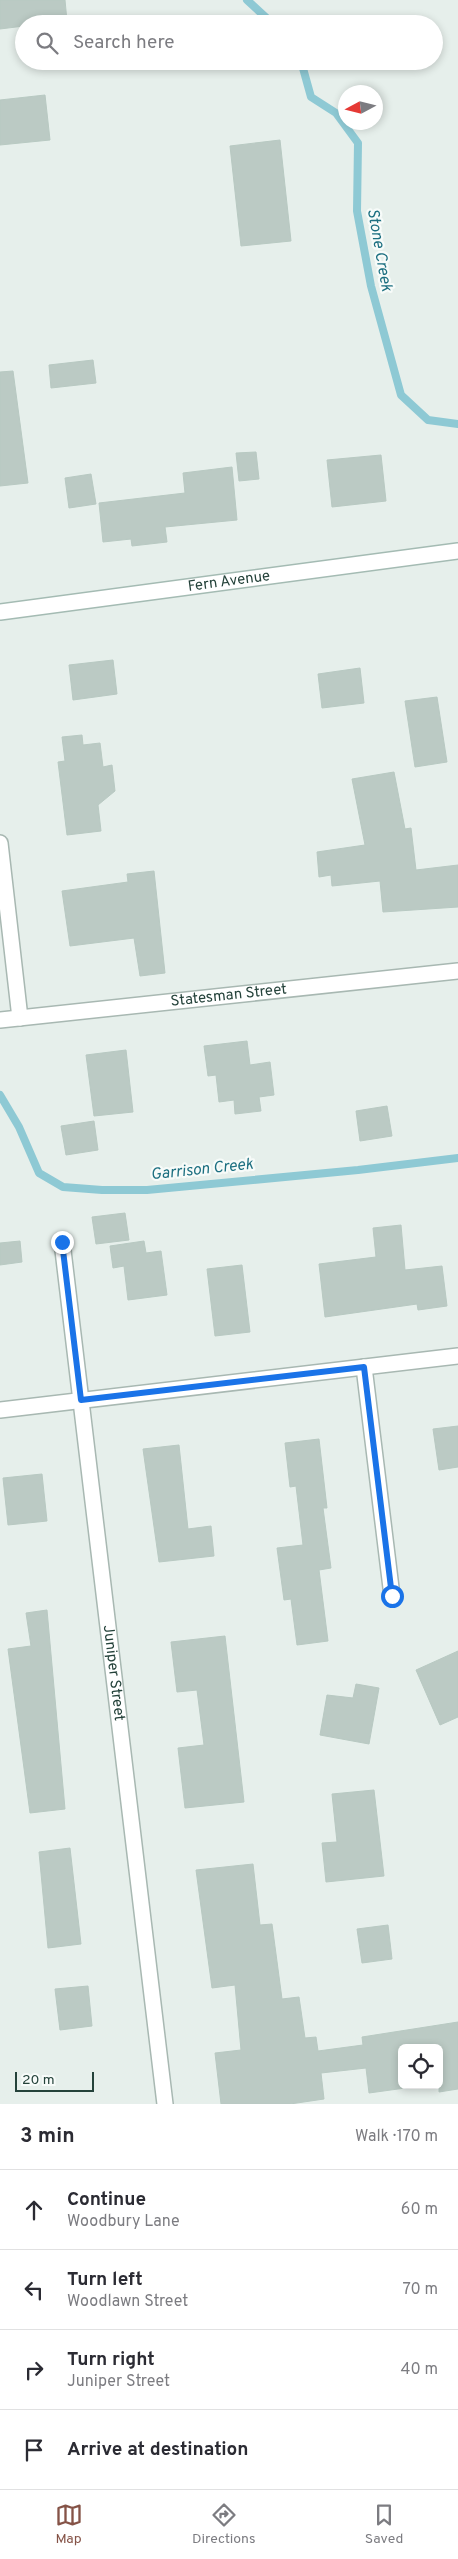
<!DOCTYPE html>
<meta charset="utf-8">
<style>
:root{--surface:#fff;--page:#f2f2f3;--text:#2b2b33;--muted:#7c7c81;--line:#e1e1e2;--accent:#855347}
body{margin:0;font-family:Overpass,sans-serif;background:var(--page);color:var(--text)}
.controls{position:absolute;right:15px;bottom:15px;display:grid;overflow:hidden;border-radius:8px;box-shadow:0 2px 8px #0003}
.controls button{width:45px;height:45px;display:grid;place-items:center;padding:0;border:0;border-bottom:1px solid var(--line);background:var(--surface);color:var(--text);font:25px sans-serif}
.compass{position:absolute;left:338px;top:85px;width:45px;height:45px;border-radius:50%;background:var(--surface);box-shadow:0 2px 8px #0003;rotate:263deg}
.scale{position:absolute;left:15px;bottom:12px;width:79px;box-sizing:border-box;padding-left:5px;border:2px solid #24423a;border-top:0;font-size:14px;line-height:18px;white-space:nowrap;color:#24423a;-webkit-text-stroke:4px #f7fbf9;paint-order:stroke}
.stop{position:absolute;width:15px;height:15px;margin:-11px;border:4px solid #1a73e8;border-radius:50%;background:#fff}
.stop.end{background:#1a73e8;border-color:#fff;box-shadow:0 1px 5px #0008}
.list{margin:0;padding:0;list-style:none}
h2{display:flex;justify-content:space-between;align-items:center;height:65px;margin:0;padding:0 20px;font-size:21px}
h2 small{font-size:16px;font-weight:400;color:var(--muted)}
.list li{display:grid;grid-template-columns:32px 1fr auto;gap:15px;align-items:center;box-sizing:border-box;height:80px;padding:0 20px;border-top:1px solid var(--line)}
.list b{display:block;font-size:19px;white-space:nowrap}
.list p{margin:0;font-size:16px;white-space:nowrap;color:var(--muted)}
.list em{font-size:16px;font-style:normal;color:var(--muted)}
.icon{flex:none;width:28px;height:28px;fill:none;stroke:currentColor;stroke-width:2;stroke-linecap:round;stroke-linejoin:round}
.map{position:relative;flex:none;width:458px;height:2104px;overflow:hidden}
.search{position:absolute;background:var(--surface);box-shadow:0 2px 8px #0003;left:15px;right:15px;top:15px;height:55px;display:flex;align-items:center;gap:12px;box-sizing:border-box;padding:0 18px;border-radius:28px;color:var(--muted);font-size:19px}
.sheet{height:385px;background:var(--surface)}
nav{display:flex;justify-content:space-around;align-items:center;box-sizing:border-box;height:70px;border-top:1px solid var(--line);background:var(--surface);font-size:14px;color:var(--muted)}
nav a{display:grid;justify-items:center;gap:2px}
nav .on{color:var(--accent)}
.map>svg:first-child{display:block}
</style>
<div class="map">
<svg width="458" height="2104" viewBox="0 0 458 2104">
<rect width="100%" height="100%" fill="#e6efeb"/>
<g fill="none" stroke-linecap="round" stroke-linejoin="round">
<!-- stream -->
<g stroke="#8ec9d4" stroke-width="8">
<polyline points="247,0 273,24"/>
<polyline points="301,61 311,97 336,113 358,143 357,211 371,286 401,395 428,420 458,424"/>
<polyline points="0,1095 19,1127 39,1173 63,1187 102,1190 147,1190 358,1170 458,1158"/>
</g>
</g>
<!-- building -->
<g fill="#bbcac4" stroke="#b8c9c2">
<polygon points="0,0 65,0 67,21 24,24 24,26 0,29"/>
<polygon points="45,95 50,140 0,145 0,100"/>
<polygon points="280,140 291,241 241,246 230,146"/>
<polygon points="93,360 96,383 51,388 49,365"/>
<polygon points="13,371 28,483 0,486 0,372"/>
<polygon points="256,452 259,479 239,481 236,453"/>
<polygon points="381,455 386,501 332,507 327,460"/>
<polygon points="232,467 237,520 165,527 167,542 132,546 131,539 103,542 99,503 185,493 183,473"/>
<polygon points="91,474 96,504 69,508 65,478"/>
<polygon points="113,660 117,694 73,700 69,665"/>
<polygon points="360,668 364,703 322,708 318,674"/>
<polygon points="437,697 447,762 415,767 405,701"/>
<polygon points="82,735 83,745 100,743 103,767 112,765 115,791 98,805 101,831 67,835 58,762 65,761 62,737"/>
<polygon points="394,772 405,829 411,828 416,870 458,865 458,907 383,912 380,881 332,886 331,875 319,877 317,852 365,845 352,779"/>
<polygon points="154,871 165,973 140,976 134,938 70,946 62,891 128,882 127,874"/>
<polygon points="247,1041 250,1065 270,1062 274,1095 259,1097 261,1111 235,1114 234,1100 219,1102 216,1075 208,1076 204,1046"/>
<polygon points="126,1050 133,1112 94,1116 86,1055"/>
<polygon points="387,1106 392,1136 360,1141 356,1111"/>
<polygon points="94,1121 98,1150 66,1155 61,1126"/>
<polygon points="125,1213 129,1240 96,1244 92,1217"/>
<polygon points="401,1225 405,1270 442,1266 447,1306 418,1310 417,1304 325,1317 319,1264 376,1257 373,1228"/>
<polygon points="20,1241 22,1262 0,1265 0,1243"/>
<polygon points="144,1241 146,1253 161,1251 167,1295 128,1300 124,1266 113,1268 110,1246"/>
<polygon points="242,1265 250,1332 215,1336 207,1269"/>
<polygon points="458,1426 458,1467 439,1470 433,1429"/>
<polygon points="319,1439 327,1508 323,1508 331,1568 319,1570 328,1641 297,1645 291,1599 284,1600 277,1548 303,1545 296,1486 290,1487 285,1443"/>
<polygon points="179,1445 188,1529 211,1526 214,1556 159,1562 143,1449"/>
<polygon points="42,1474 47,1521 8,1525 3,1478"/>
<polygon points="47,1610 65,1809 30,1813 8,1649 31,1646 26,1613"/>
<polygon points="225,1636 244,1802 185,1808 178,1748 204,1745 197,1690 177,1692 171,1642"/>
<polygon points="458,1651 458,1717 440,1725 416,1670"/>
<polygon points="356,1684 379,1688 369,1744 320,1735 327,1695 353,1698"/>
<polygon points="374,1790 384,1876 326,1882 322,1843 337,1842 332,1794"/>
<polygon points="70,1848 81,1944 48,1948 39,1852"/>
<polygon points="253,1864 260,1925 272,1924 282,1999 299,1997 305,2038 316,2037 318,2051 363,2045 362,2037 458,2022 458,2089 439,2092 439,2048 402,2048 402,2085 427,2085 369,2093 366,2068 321,2073 324,2099 290,2104 221,2104 215,2053 241,2050 235,1985 212,1988 196,1870"/>
<polygon points="388,1925 392,1959 362,1963 357,1929"/>
<polygon points="88,1986 92,2026 60,2030 55,1989"/>
</g>
<g fill="none" stroke-linecap="round" stroke-linejoin="round">
<!-- street casing -->
<g stroke="#a8b8b2" stroke-width="18">
<g id="street">
<polyline points="0,843 20,1018"/>
<path id="s1" d="M 0,1020 L 458,971"/>
<path id="s2" d="M 62,1242 L 165,2104"/>
<polyline points="364,1367 392,1596"/>
<polyline points="0,1410 458,1356"/>
</g>
</g>
<!-- secondary casing -->
<g stroke="#a4bbb3" stroke-width="18">
<g id="secondary">
<path id="s3" d="M 0,612 L 458,551"/>
</g>
</g>
<!-- street -->
<use href="#street" stroke="#fff" stroke-width="15"/>
<!-- secondary -->
<use href="#secondary" stroke="#fff" stroke-width="15"/>
</g>
<g fill="none" stroke-linecap="round" stroke-linejoin="round">
<!-- route -->
<polyline stroke="#1a73e8" stroke-width="6" points="62,1242 81,1400 364,1367 392,1596"/>
</g>
<g text-anchor="middle" dominant-baseline="central" stroke-width="4.5" stroke-linejoin="round" paint-order="stroke">
<!-- street labels -->
<g font-size="15" fill="#24423a" stroke="#f7fbf9">
<text stroke="none"><textPath href="#s3" startOffset="231">Fern Avenue</textPath></text>
<text stroke="none"><textPath href="#s1" startOffset="230">Statesman Street</textPath></text>
<text stroke="none"><textPath href="#s2" startOffset="434">Juniper Street</textPath></text>
</g>
<!-- water labels -->
<g font-size="16" font-style="italic" fill="#1c6f80" stroke="#f7fbf9">
<text transform="translate(379 250) rotate(80)">Stone Creek</text>
<text transform="translate(202 1170) rotate(-6)">Garrison Creek</text>
</g>
</g>
</svg>
<div class="controls">
<button><svg class="icon" aria-label="locate" viewBox="0 0 24 24"><circle cx="12" cy="12" r="6"/><path d="M12 2v4M12 18v4M2 12h4M18 12h4"/></svg></button>
</div>
<svg class="compass" viewBox="-18 -18 36 36"><path d="M0-13l5 13h-10z" fill="#e53935"/><path d="M0 13l5-13h-10z" fill="#7c7c81"/></svg>
<div class="scale">20 m</div>
<div class="stop" style="left:392px;top:1596px"></div>
<div class="stop end" style="left:62px;top:1242px"></div>
<div class="search"><svg class="icon" aria-label="search" viewBox="0 0 24 24"><circle cx="10" cy="10" r="6"/><path d="M15 15l6 6"/></svg>Search here</div>
</div>
<section class="sheet">
<h2>3 min<small>Walk · 170 m</small></h2>
<ul class="list">
<li><svg class="icon" aria-label="ahead" viewBox="0 0 24 24"><path d="M12 20V5M6 11l6-6 6 6"/></svg><div><b>Continue</b><p>Woodbury Lane</p></div><em>60 m</em></li>
<li><svg class="icon" aria-label="left" viewBox="0 0 24 24"><path d="M17 20v-9H6M10 6l-5 5 5 5"/></svg><div><b>Turn left</b><p>Woodlawn Street</p></div><em>70 m</em></li>
<li><svg class="icon" aria-label="right" viewBox="0 0 24 24"><path d="M7 20v-9h11M14 6l5 5-5 5"/></svg><div><b>Turn right</b><p>Juniper Street</p></div><em>40 m</em></li>
<li><svg class="icon" aria-label="arrive" viewBox="0 0 24 24"><path d="M6 21V4h12l-3 4 3 4H6"/></svg><div><b>Arrive at destination</b></div></li>
</ul>
</section>
<nav>
<a class="on"><svg class="icon" aria-label="map" viewBox="0 0 24 24"><path d="M3 6l6-2 6 2 6-2v14l-6 2-6-2-6 2zM9 4v14M15 6v14"/></svg>Map</a>
<a><svg class="icon" aria-label="directions" viewBox="0 0 24 24"><path d="M12 3l9 9-9 9-9-9zM9 14v-3h6M13 9l2 2-2 2"/></svg>Directions</a>
<a><svg class="icon" aria-label="saved" viewBox="0 0 24 24"><path d="M7 4h10v16l-5-4-5 4z"/></svg>Saved</a>
</nav>
